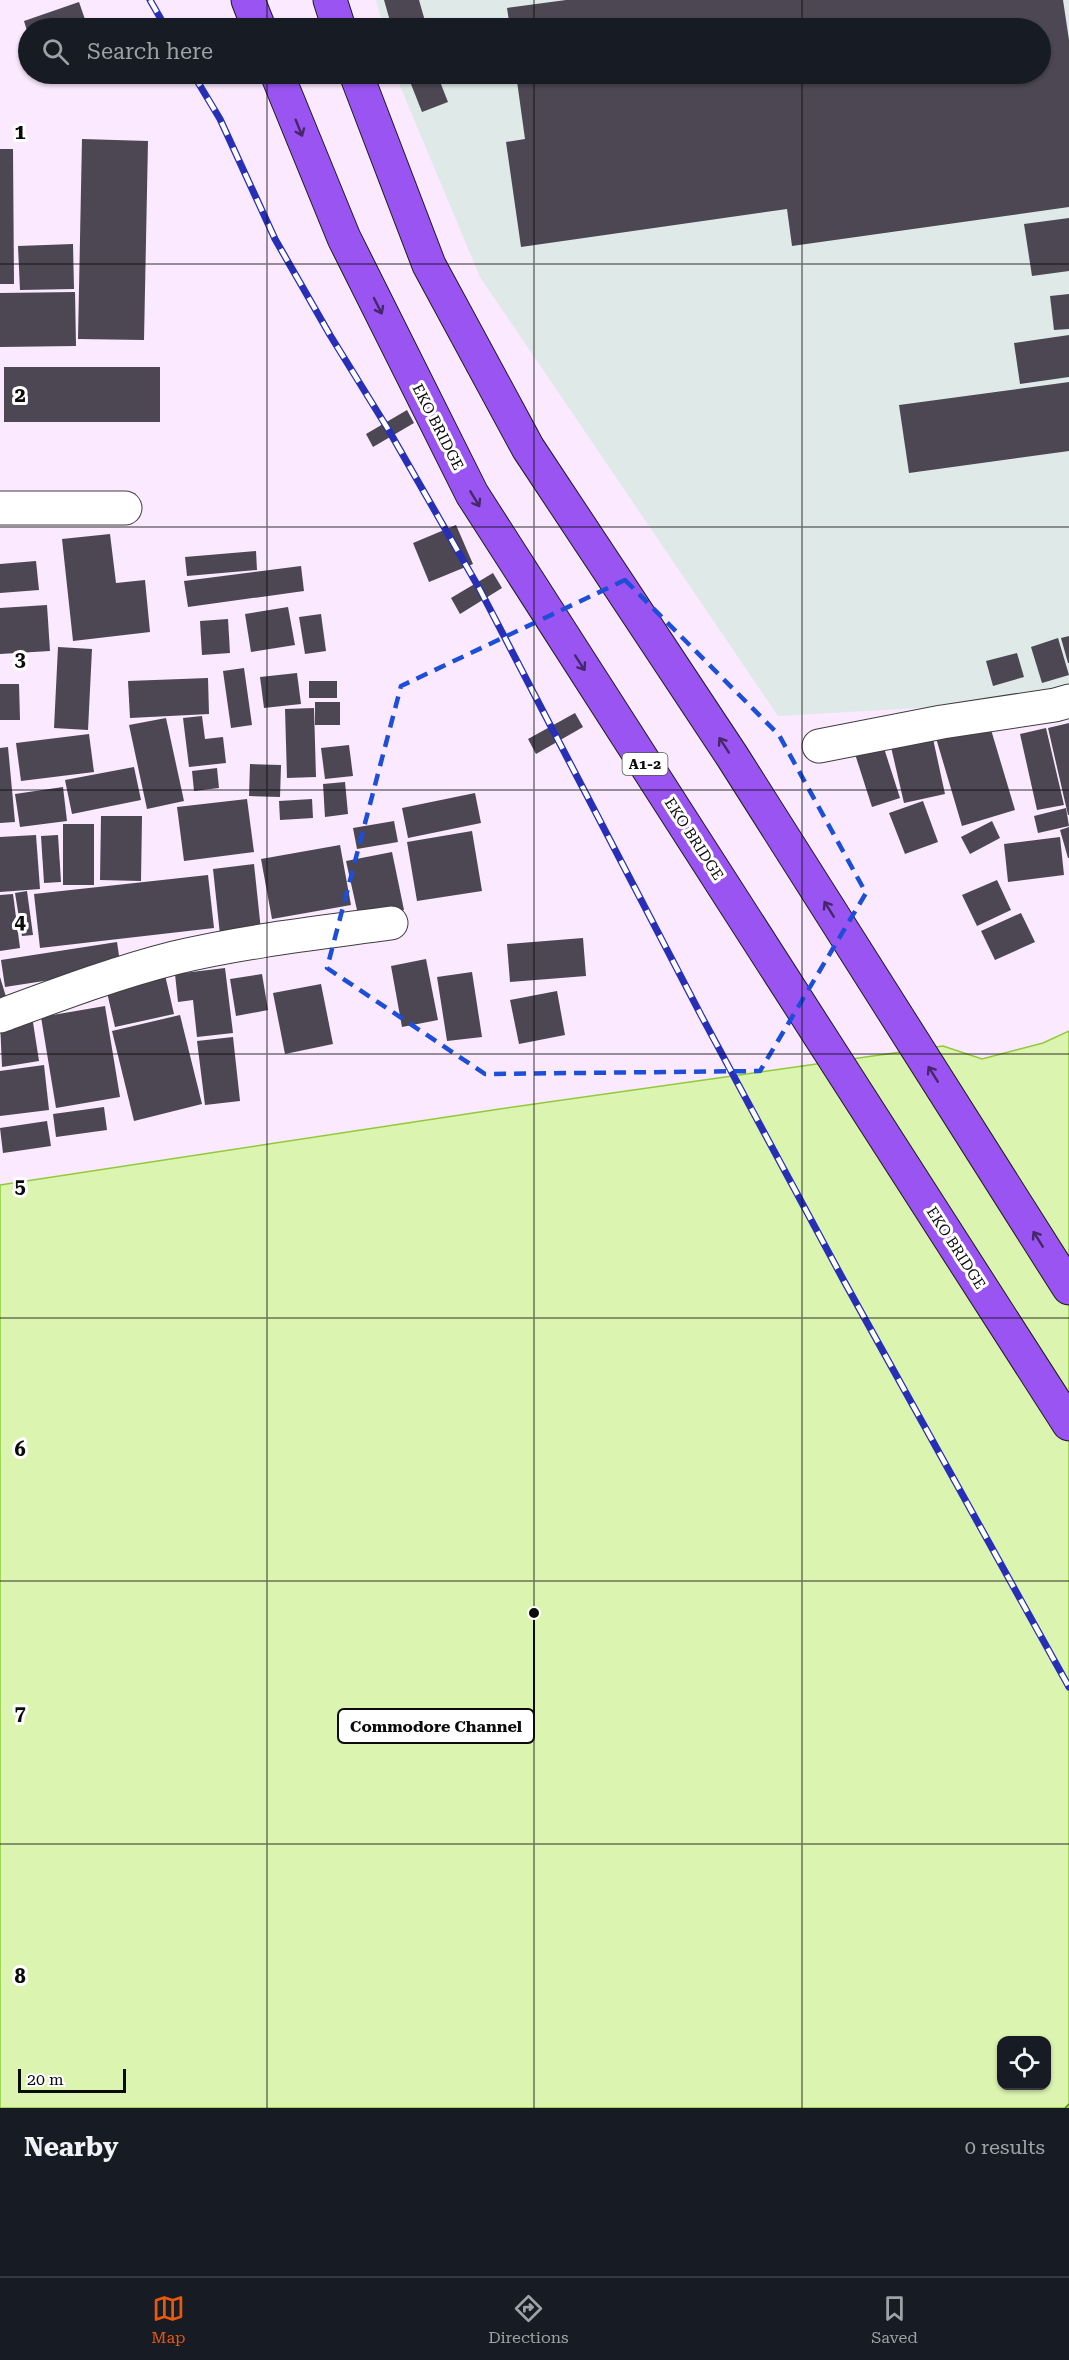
<!DOCTYPE html>
<style>
:root{--surface:#171b24;--page:#242831;--text:#f1f3f6;--muted:#9ea1a6;--line:#363941;--accent:#ea580c}
body{margin:0;font-family:"Roboto Serif",serif;background:var(--page);color:var(--text)}
.controls{position:absolute;right:18px;bottom:18px;display:grid;overflow:hidden;border-radius:12px;box-shadow:0 2px 4px #0004}
.controls button{width:54px;height:54px;display:grid;place-items:center;padding:0;border:0;border-bottom:2px solid var(--line);background:var(--surface);color:var(--text);font:30px sans-serif}
.scale{position:absolute;left:18px;bottom:15px;width:108px;box-sizing:border-box;padding-left:6px;border:3px solid #0b0b0b;border-top:0;font-size:16px;line-height:21px;white-space:nowrap;color:#0b0b0b;-webkit-text-stroke:4px #fff;paint-order:stroke}
.list{margin:0;padding:0;list-style:none}
h2{display:flex;justify-content:space-between;align-items:center;height:78px;margin:0;padding:0 24px;font-size:26px}
h2 small{font-size:20px;font-weight:400;color:var(--muted)}
.icon{flex:none;width:33px;height:33px;fill:none;stroke:currentColor;stroke-width:2;stroke-linecap:round;stroke-linejoin:round}
.map{position:relative;flex:none;width:1069px;height:2108px;overflow:hidden}
.search{position:absolute;background:var(--surface);box-shadow:0 2px 4px #0004;left:18px;right:18px;top:18px;height:66px;display:flex;align-items:center;gap:15px;box-sizing:border-box;padding:0 21px;border-radius:33px;color:var(--muted);font-size:22px}
.sheet{height:168px;background:var(--surface)}
nav{display:flex;justify-content:space-around;align-items:center;box-sizing:border-box;height:84px;border-top:2px solid var(--line);background:var(--surface);font-size:16px;color:var(--muted)}
nav a{display:grid;justify-items:center;gap:3px}
nav .on{color:var(--accent)}
.map>svg:first-child{display:block}
</style>
<div class="map">
<svg width="1069" height="2108" viewBox="0 0 1069 2108">
<rect width="100%" height="100%" fill="#fae9ff"/>
<!-- industrial -->
<polygon fill="#dfeae8" points="376,0 1069,0 1069,686 1007,703 778,716 480,277 395,74 1040,74 1040,28 384,28"/>
<!-- water -->
<path fill="#dbf4af" stroke="#91ca38" stroke-width="1.5" fill-rule="evenodd" d="M 1069,1031 L 1069,2108 L 0,2108 L 0,1185 L 493,1110 L 943,1046 L 982,1059 L 1043,1043 ZM 1002,2040 L 1046,2040 L 1046,2086 L 1002,2086 Z"/>
<g fill="none" stroke-linecap="round" stroke-linejoin="round">
<!-- ferry -->
<polyline stroke="#527e17" stroke-width="1.5" stroke-dasharray="8 6" stroke-linecap="butt" points="1065,2108 1069,2104"/>
</g>
<!-- building -->
<g fill="#4c4753">
<polygon points="384,0 419,0 427,28 392,28"/>
<polygon points="566,0 1063,0 1069,40 1069,207 792,246 787,209 521,247 506,142 525,139 516,74 1040,74 1040,28 510,28 507,8"/>
<polygon points="79,2 88,28 28,28 28,34 24,21"/>
<polygon points="407,74 437,74 448,102 422,112"/>
<polygon points="82,139 148,141 144,340 78,339"/>
<polygon points="0,149 13,149 14,284 0,284"/>
<polygon points="1069,218 1069,271 1032,276 1024,224"/>
<polygon points="73,244 74,289 20,290 18,246"/>
<polygon points="75,292 76,346 0,347 0,293"/>
<polygon points="1069,294 1069,329 1054,330 1050,296"/>
<polygon points="1069,335 1069,377 1020,384 1014,343"/>
<rect x="4" y="367" width="156" height="55"/>
<polygon points="1069,382 1069,451 909,473 899,405"/>
<polygon points="407,410 414,423 373,447 366,434"/>
<polygon points="456,525 473,564 429,582 413,543"/>
<polygon points="110,534 116,583 145,580 150,632 73,641 62,539"/>
<polygon points="256,551 257,570 187,576 185,557"/>
<polygon points="36,561 39,590 0,593 0,564"/>
<polygon points="301,566 304,591 188,607 184,581"/>
<polygon points="493,573 502,588 460,614 451,598"/>
<polygon points="47,605 50,651 0,654 0,608"/>
<polygon points="288,607 295,645 251,652 245,614"/>
<polygon points="321,614 326,651 305,654 299,617"/>
<polygon points="228,619 230,653 202,655 200,621"/>
<polygon points="1069,636 1069,663 1068,663 1061,638"/>
<polygon points="1058,638 1069,675 1042,683 1031,647"/>
<polygon points="58,647 92,649 88,730 54,728"/>
<polygon points="1017,653 1024,677 993,686 986,661"/>
<polygon points="244,668 252,725 231,728 223,671"/>
<polygon points="297,673 301,704 264,708 260,677"/>
<polygon points="208,678 209,714 130,718 128,681"/>
<rect x="309" y="681" width="28" height="17"/>
<polygon points="0,684 19,684 20,720 0,720"/>
<rect x="315" y="702" width="25" height="23"/>
<polygon points="314,708 316,777 287,778 285,709"/>
<polygon points="575,713 583,727 536,754 528,739"/>
<polygon points="202,716 205,739 223,737 226,763 189,767 183,718"/>
<polygon points="166,718 184,801 147,809 129,725"/>
<polygon points="989,723 1015,810 962,826 936,738"/>
<polygon points="1069,723 1069,815 1068,815 1048,728"/>
<polygon points="930,725 945,794 904,803 888,734"/>
<polygon points="1046,728 1064,805 1037,810 1020,734"/>
<polygon points="89,734 94,772 21,781 16,743"/>
<polygon points="349,745 353,776 325,779 321,748"/>
<polygon points="883,745 900,798 872,807 855,754"/>
<polygon points="8,747 15,822 0,823 0,748"/>
<polygon points="250,764 281,765 280,797 249,796"/>
<polygon points="134,767 141,800 72,814 65,780"/>
<polygon points="217,768 219,788 194,791 192,771"/>
<polygon points="345,782 348,814 325,817 323,784"/>
<polygon points="63,787 67,821 20,827 15,794"/>
<polygon points="475,793 481,823 408,838 402,808"/>
<polygon points="247,799 254,852 184,861 177,807"/>
<polygon points="312,799 313,818 280,820 279,801"/>
<polygon points="923,801 938,842 905,854 889,813"/>
<polygon points="1066,808 1069,826 1038,833 1034,816"/>
<polygon points="101,816 142,816 141,881 100,880"/>
<polygon points="394,821 398,842 357,849 353,828"/>
<polygon points="992,821 1000,838 970,854 961,837"/>
<rect x="63" y="824" width="31" height="61"/>
<polygon points="1069,827 1069,858 1068,858 1060,830"/>
<polygon points="472,831 482,891 417,901 407,842"/>
<polygon points="36,835 40,889 0,892 0,837"/>
<polygon points="58,835 61,882 44,883 41,836"/>
<polygon points="1060,837 1064,875 1008,882 1004,844"/>
<polygon points="340,845 351,905 272,919 261,859"/>
<polygon points="392,852 404,910 359,919 346,861"/>
<polygon points="254,864 262,940 221,944 213,869"/>
<polygon points="208,875 214,928 40,948 34,894"/>
<polygon points="997,880 1011,910 977,926 962,895"/>
<polygon points="27,891 33,935 22,936 15,893"/>
<polygon points="13,894 20,948 0,951 0,895"/>
<polygon points="1021,913 1035,942 995,960 981,931"/>
<polygon points="583,938 586,976 510,982 507,944"/>
<polygon points="117,942 121,969 5,987 1,960"/>
<polygon points="426,959 438,1020 402,1027 391,966"/>
<polygon points="225,968 233,1033 197,1037 193,1000 178,1002 175,974"/>
<polygon points="472,972 482,1037 447,1041 437,977"/>
<polygon points="262,974 268,1010 236,1016 230,979"/>
<polygon points="165,975 174,1014 115,1027 106,988"/>
<polygon points="0,977 7,1000 0,1002"/>
<polygon points="321,984 333,1044 285,1054 273,993"/>
<polygon points="557,991 565,1035 519,1044 510,1000"/>
<polygon points="105,1006 120,1097 56,1108 41,1017"/>
<polygon points="180,1015 202,1104 134,1121 112,1031"/>
<polygon points="32,1016 39,1061 2,1067 0,1021"/>
<polygon points="233,1037 240,1101 205,1105 197,1041"/>
<polygon points="44,1065 49,1110 0,1116 0,1071"/>
<polygon points="104,1107 107,1130 56,1137 53,1114"/>
<polygon points="47,1121 51,1146 3,1153 0,1128"/>
</g>
<g fill="none" stroke-linecap="round" stroke-linejoin="round">
<!-- minor casing -->
<g stroke="#3e3e3e" stroke-width="35">
<g id="minor">
<polyline points="0,508 125,508"/>
<polyline points="819,746 942,722 1055,705 1069,701"/>
<path d="M 0,1016 C 57,995 115,973 174,958 C 245,941 318,933 391,923"/>
</g>
</g>
<!-- highway casing -->
<g stroke="#1c1c1c" stroke-width="35">
<g id="highway">
<polyline points="248,0 259,28"/>
<polyline points="330,0 339,28"/>
<polyline points="277,74 344,238 472,494 1069,1424"/>
<polyline points="356,74 429,265 528,448 732,756 1069,1288"/>
</g>
</g>
<!-- minor -->
<use href="#minor" stroke="#fff" stroke-width="33"/>
<!-- highway -->
<use href="#highway" stroke="#9a54f1" stroke-width="33"/>
<!-- rail casing -->
<g stroke="#272fb7" stroke-width="7">
<g id="rail">
<polyline points="150,0 166,28"/>
<polyline points="193,74 220,119 275,239 330,335 388,429 479,588 702,1017 844,1281 1069,1687"/>
</g>
</g>
<!-- rail -->
<use href="#rail" stroke="#fff" stroke-width="4.5" stroke-dasharray="14" stroke-linecap="butt"/>
</g>
<!-- one-way arrows -->
<defs><path id="oneway-shaft" d="M-6 0H5M1.5-3L5.5 0L1.5 3" fill="none" stroke-width="1.6" stroke-linecap="round" stroke-linejoin="round" transform="scale(1.5)"/></defs>
<g stroke="#442867">
<use href="#oneway-shaft" transform="translate(299 128) rotate(68)"/>
<use href="#oneway-shaft" transform="translate(378 306) rotate(63)"/>
<use href="#oneway-shaft" transform="translate(475 499) rotate(59)"/>
<use href="#oneway-shaft" transform="translate(580 663) rotate(57)"/>
<use href="#oneway-shaft" transform="translate(724 745) rotate(-123)"/>
<use href="#oneway-shaft" transform="translate(829 909) rotate(-122)"/>
<use href="#oneway-shaft" transform="translate(933 1074) rotate(-122)"/>
<use href="#oneway-shaft" transform="translate(1038 1239) rotate(-122)"/>
</g>
<!-- marked area -->
<path fill="none" stroke="#1d4ed8" stroke-width="4.5" stroke-dasharray="12 8" stroke-linejoin="round" d="M 625,580 L 779,735 L 866,893 L 760,1071 L 485,1074 L 327,968 L 401,686 Z"/>
<!-- grid -->
<path fill="none" stroke="#0b0b0b" stroke-width="1.5" stroke-opacity="0.55" d="M 267,0 L 267,28M 534,0 L 534,28M 802,0 L 802,28M 267,74 L 267,2108M 534,74 L 534,2108M 802,74 L 802,2108M 0,264 L 1069,264M 0,527 L 1069,527M 0,790 L 1069,790M 0,1054 L 1069,1054M 0,1318 L 1069,1318M 0,1581 L 1069,1581M 0,1844 L 1069,1844"/>
<g text-anchor="middle" dominant-baseline="central" stroke-width="6" stroke-linejoin="round" paint-order="stroke">
<!-- shield labels -->
<rect fill="#fff" stroke="#545454" stroke-width="1.5" x="622.5" y="753" width="45" height="22" rx="4.5"/>
<g font-size="14" font-weight="bold" fill="#0b0b0b">
<text x="645" y="764">A1-2</text>
</g>
<!-- street labels -->
<g font-size="15" fill="#0b0b0b" stroke="#fff">
<text transform="translate(438 427) rotate(63)">EKO BRIDGE</text>
<text transform="translate(694 839) rotate(57)">EKO BRIDGE</text>
<text transform="translate(956 1248) rotate(57)">EKO BRIDGE</text>
</g>
</g>
<g font-size="20" text-anchor="middle" font-weight="bold" fill="#0b0b0b" stroke="#fff" stroke-width="6" stroke-linejoin="round" paint-order="stroke">
<text x="20" y="139">1</text>
<text x="20" y="402">2</text>
<text x="20" y="666">3</text>
<text x="20" y="929">4</text>
<text x="20" y="1193">5</text>
<text x="20" y="1456">6</text>
<text x="20" y="1720">7</text>
<text x="20" y="1983">8</text>
</g>
<!-- callouts -->
<path fill="none" stroke="#0b0b0b" stroke-width="2" d="M534 1613L534 1726"/>
<circle fill="#0b0b0b" stroke="#fff" stroke-width="2" cx="534" cy="1613" r="6"/>
<rect fill="#fff" stroke="#0b0b0b" stroke-width="2" x="338" y="1709" width="196" height="34" rx="6"/>
<g font-size="16" text-anchor="middle" font-weight="bold" fill="#0b0b0b">
<text x="436" y="1732">Commodore Channel</text>
</g>
</svg>
<div class="controls">
<button><svg class="icon" aria-label="locate" viewBox="0 0 24 24"><circle cx="12" cy="12" r="6"/><path d="M12 2v4M12 18v4M2 12h4M18 12h4"/></svg></button>
</div>
<div class="scale">20 m</div>
<div class="search"><svg class="icon" aria-label="search" viewBox="0 0 24 24"><circle cx="10" cy="10" r="6"/><path d="M15 15l6 6"/></svg>Search here</div>
</div>
<section class="sheet">
<h2>Nearby<small>0 results</small></h2>
<ul class="list">
</ul>
</section>
<nav>
<a class="on"><svg class="icon" aria-label="map" viewBox="0 0 24 24"><path d="M3 6l6-2 6 2 6-2v14l-6 2-6-2-6 2zM9 4v14M15 6v14"/></svg>Map</a>
<a><svg class="icon" aria-label="directions" viewBox="0 0 24 24"><path d="M12 3l9 9-9 9-9-9zM9 14v-3h6M13 9l2 2-2 2"/></svg>Directions</a>
<a><svg class="icon" aria-label="saved" viewBox="0 0 24 24"><path d="M7 4h10v16l-5-4-5 4z"/></svg>Saved</a>
</nav>
